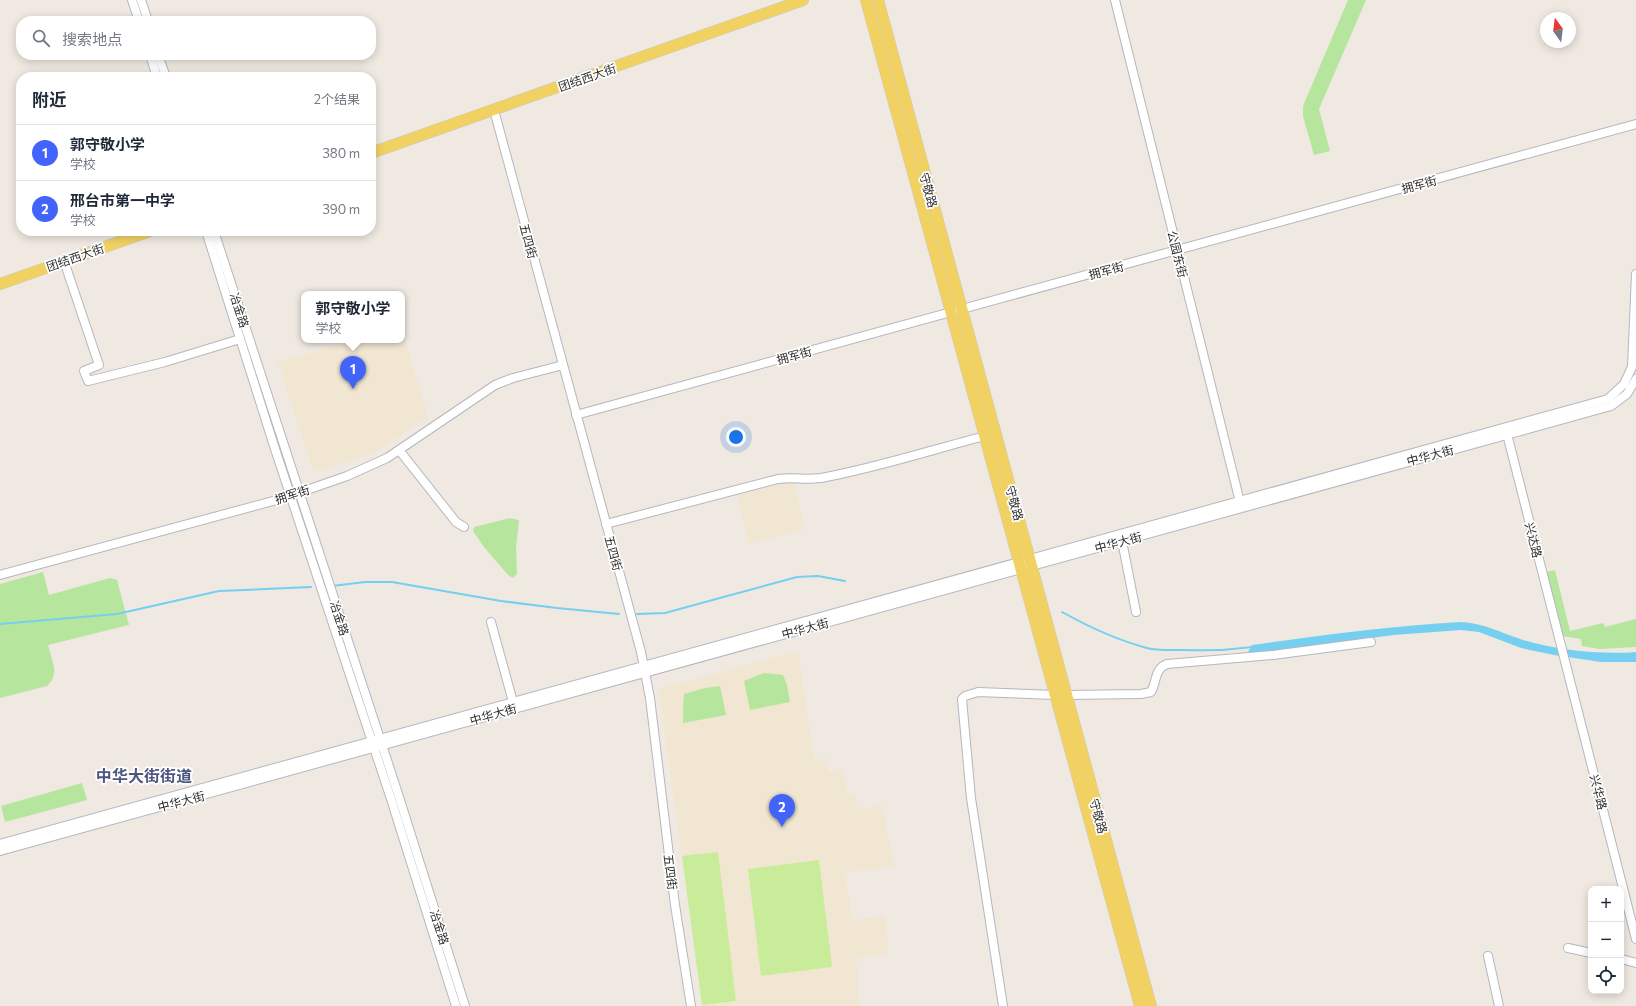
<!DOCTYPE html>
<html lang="zh">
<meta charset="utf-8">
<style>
:root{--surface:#fff;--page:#f2f2f3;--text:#1f2937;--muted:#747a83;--line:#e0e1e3;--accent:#4264fb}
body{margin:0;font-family:Commissioner,"Noto Sans SC",sans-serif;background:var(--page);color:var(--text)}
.controls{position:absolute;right:12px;bottom:12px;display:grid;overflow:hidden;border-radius:8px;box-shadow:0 2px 10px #0003}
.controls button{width:36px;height:36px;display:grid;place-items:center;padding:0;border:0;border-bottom:1px solid var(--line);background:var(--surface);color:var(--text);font:20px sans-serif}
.compass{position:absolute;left:1540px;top:12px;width:36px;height:36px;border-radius:50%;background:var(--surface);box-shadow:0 2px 10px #0003;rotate:346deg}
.you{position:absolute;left:736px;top:437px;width:14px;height:14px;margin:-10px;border:3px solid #fff;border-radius:50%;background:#1a73e8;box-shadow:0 0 0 6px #1a73e833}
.badge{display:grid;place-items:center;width:26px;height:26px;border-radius:50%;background:var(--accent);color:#fff;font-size:13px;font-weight:700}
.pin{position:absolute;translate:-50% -33px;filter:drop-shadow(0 1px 2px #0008)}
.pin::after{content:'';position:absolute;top:21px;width:14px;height:12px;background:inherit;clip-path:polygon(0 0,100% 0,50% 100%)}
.popup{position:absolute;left:301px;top:291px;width:104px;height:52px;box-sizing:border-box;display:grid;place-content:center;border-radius:8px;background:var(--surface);filter:drop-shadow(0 1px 3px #0005);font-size:13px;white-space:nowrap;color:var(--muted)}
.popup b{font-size:15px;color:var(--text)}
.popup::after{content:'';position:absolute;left:50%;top:100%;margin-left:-8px;border:8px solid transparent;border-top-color:var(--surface)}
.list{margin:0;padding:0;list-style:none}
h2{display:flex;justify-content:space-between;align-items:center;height:52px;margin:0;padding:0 16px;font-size:17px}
h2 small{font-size:13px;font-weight:400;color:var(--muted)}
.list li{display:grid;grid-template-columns:26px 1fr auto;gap:12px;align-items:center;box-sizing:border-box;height:56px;padding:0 16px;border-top:1px solid var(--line)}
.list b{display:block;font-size:15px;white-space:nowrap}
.list p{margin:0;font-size:13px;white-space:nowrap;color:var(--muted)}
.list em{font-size:13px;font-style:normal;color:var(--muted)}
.icon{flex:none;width:22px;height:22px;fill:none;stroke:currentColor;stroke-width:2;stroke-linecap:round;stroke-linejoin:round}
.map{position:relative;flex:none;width:1636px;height:1006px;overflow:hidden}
.search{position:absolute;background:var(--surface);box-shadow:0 2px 10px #0003;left:16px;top:16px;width:360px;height:44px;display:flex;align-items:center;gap:10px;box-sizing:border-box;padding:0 14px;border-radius:16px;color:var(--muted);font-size:15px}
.panel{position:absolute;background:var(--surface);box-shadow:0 2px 10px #0003;left:16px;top:72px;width:360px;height:164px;border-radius:16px}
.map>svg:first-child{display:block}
</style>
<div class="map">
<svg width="1636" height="1006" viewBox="0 0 1636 1006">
<rect width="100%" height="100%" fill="#efe9e1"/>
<!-- education -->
<g fill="#f0e6d1">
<polygon points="402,331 428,417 374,453 314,472 278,362 358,340 402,340"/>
<polygon points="793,481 805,529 749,544 737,495"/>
<polygon points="798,651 814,760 827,758 828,772 843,770 847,795 854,794 858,810 882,805 894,866 844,873 853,920 885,916 889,954 856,957 859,1006 702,1006 659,689"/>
</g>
<!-- green -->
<g fill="#b6e59e">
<polygon points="1348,0 1366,0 1319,109 1330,151 1314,155 1303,116 1303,106"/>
<polygon points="510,518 518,520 519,521 516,547 517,574 513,578 508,575 484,547 473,531 474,527"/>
<polygon points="1555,570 1570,631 1603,623 1605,627 1636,619 1636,647 1599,649 1582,646 1581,639 1562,636 1546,572"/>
<path d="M 43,572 L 49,595 L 110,578 L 117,580 L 129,625 L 48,645 C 51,660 61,674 47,686 L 0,698 L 0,584 Z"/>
<polygon points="764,673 783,675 787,685 790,702 750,710 744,681"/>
<polygon points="720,686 726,715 683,723 683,707 684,694 705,688"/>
<polygon points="82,783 87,800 5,822 1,806"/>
</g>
<!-- pitch -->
<g fill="#c9ec9a">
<polygon points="718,852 736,1001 702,1005 682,856"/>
<polygon points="819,860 832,967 761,976 748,869"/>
</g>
<!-- water -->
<path fill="#75cff0" d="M 1461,622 C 1483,623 1502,633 1523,640 C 1556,650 1602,655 1636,652 L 1636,662 L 1601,662 L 1554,655 L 1521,648 L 1479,632 L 1461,630 L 1394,635 L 1247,654 L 1252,645 C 1322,635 1391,626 1461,622 Z"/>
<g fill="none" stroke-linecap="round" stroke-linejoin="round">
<!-- stream -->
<g stroke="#75cff0" stroke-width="2">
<polyline points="332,586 365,582 392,582 501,601 557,608 619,614"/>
<path d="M 1062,612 C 1089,627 1117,640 1147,648 C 1158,651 1171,650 1183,650 C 1207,651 1230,650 1253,647"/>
<polyline points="637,614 665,613 797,577 818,576 845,581"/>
<polyline points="0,624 117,614 219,591 311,587"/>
</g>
<!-- minor casing -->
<g stroke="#b4b7c1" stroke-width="10">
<g id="minor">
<polyline points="132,0 139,21"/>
<polyline points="141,0 148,21"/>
<polyline points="1115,0 1241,506"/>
<polyline points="150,55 157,77"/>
<polyline points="158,55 166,77"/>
<polyline points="494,110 641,652 650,698 675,905 691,1006"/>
<polyline points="206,231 275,449 391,799 456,1006"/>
<polyline points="214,231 399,797 465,1006"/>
<polyline points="64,261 99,365 84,371 88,381 165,362 240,339"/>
<polyline points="576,415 1636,124"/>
<polyline points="1507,434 1636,939"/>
<polyline points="399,450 456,522 464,527"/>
<path d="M 606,524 L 778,479 C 793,477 806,480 821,478 C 876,468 931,450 985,436"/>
<polyline points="1122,541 1136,612"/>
<polyline points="0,575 284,498 347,476 387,458 495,385 513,378 563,365"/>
<polyline points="491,622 513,702"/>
<path d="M 1067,695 L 1141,694 L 1151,692 C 1157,682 1154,669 1167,664 L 1273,655 L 1371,642"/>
<polyline points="0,844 1608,399 1624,384 1632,367 1636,274"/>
<polyline points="0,851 1611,406 1627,394 1636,379"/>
<polyline points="1568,948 1591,953"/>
<polyline points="1488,956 1499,1006"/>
<polyline points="1621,959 1636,963"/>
<polyline points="1003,1006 971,798 962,699 965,696 978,692 1055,695"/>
</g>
</g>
<!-- major casing -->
<g stroke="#c9c9c9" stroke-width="12">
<g id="major">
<polyline points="866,0 1140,1006"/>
<polyline points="878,0 1151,1006"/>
<polyline points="371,153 803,0"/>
<polyline points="0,284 150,231"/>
</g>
</g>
<!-- minor -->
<use href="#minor" stroke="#fff" stroke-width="8"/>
<!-- major -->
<use href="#major" stroke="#f2d163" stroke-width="11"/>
</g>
<g text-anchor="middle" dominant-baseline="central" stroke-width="3.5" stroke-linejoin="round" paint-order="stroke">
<!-- street labels -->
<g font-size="12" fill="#2e2e2e" stroke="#fff">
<text transform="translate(587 77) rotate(-19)">团结西大街</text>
<text transform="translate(1419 184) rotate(-15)">拥军街</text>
<text transform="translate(929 190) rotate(75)">守敬路</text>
<text transform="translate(529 241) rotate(75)">五四街</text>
<text transform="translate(1178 254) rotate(76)">公园东街</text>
<text transform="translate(75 257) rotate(-19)">团结西大街</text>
<text transform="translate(1106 270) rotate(-15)">拥军街</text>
<text transform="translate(240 310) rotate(72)">冶金路</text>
<text transform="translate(794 355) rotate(-15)">拥军街</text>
<text transform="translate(1430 455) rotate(-15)">中华大街</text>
<text transform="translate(292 494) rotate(-18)">拥军街</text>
<text transform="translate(1015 503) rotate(75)">守敬路</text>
<text transform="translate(1534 540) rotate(76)">兴达路</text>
<text transform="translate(1118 542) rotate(-15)">中华大街</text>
<text transform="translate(614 553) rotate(75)">五四街</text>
<text transform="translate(340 618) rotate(72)">冶金路</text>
<text transform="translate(805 628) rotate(-15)">中华大街</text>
<text transform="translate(493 714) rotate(-16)">中华大街</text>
<text transform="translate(1599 792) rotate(76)">兴华路</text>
<text transform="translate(181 801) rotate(-15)">中华大街</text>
<text transform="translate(1099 816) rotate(75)">守敬路</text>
<text transform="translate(671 872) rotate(83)">五四街</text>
<text transform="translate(440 927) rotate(72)">冶金路</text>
</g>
<!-- district labels -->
<g font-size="16" font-weight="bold" fill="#4d5680" stroke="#fff">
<text x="144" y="775">中华大街街道</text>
</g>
</g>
</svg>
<div class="controls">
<button>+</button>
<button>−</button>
<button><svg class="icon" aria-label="locate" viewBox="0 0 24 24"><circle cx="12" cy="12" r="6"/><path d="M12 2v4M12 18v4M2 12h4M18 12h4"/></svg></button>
</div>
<svg class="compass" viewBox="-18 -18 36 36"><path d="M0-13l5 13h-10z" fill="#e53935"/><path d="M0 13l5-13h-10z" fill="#747a83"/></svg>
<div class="you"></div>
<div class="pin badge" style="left:353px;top:389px">1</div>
<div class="popup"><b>郭守敬小学</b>学校</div>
<div class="pin badge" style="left:782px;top:827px">2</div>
<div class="search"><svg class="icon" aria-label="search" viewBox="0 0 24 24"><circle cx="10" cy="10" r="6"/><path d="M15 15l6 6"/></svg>搜索地点</div>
<section class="panel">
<h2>附近<small>2个结果</small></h2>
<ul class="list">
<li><span class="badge">1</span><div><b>郭守敬小学</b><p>学校</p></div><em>380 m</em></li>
<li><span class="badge">2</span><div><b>邢台市第一中学</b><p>学校</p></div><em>390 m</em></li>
</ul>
</section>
</div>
